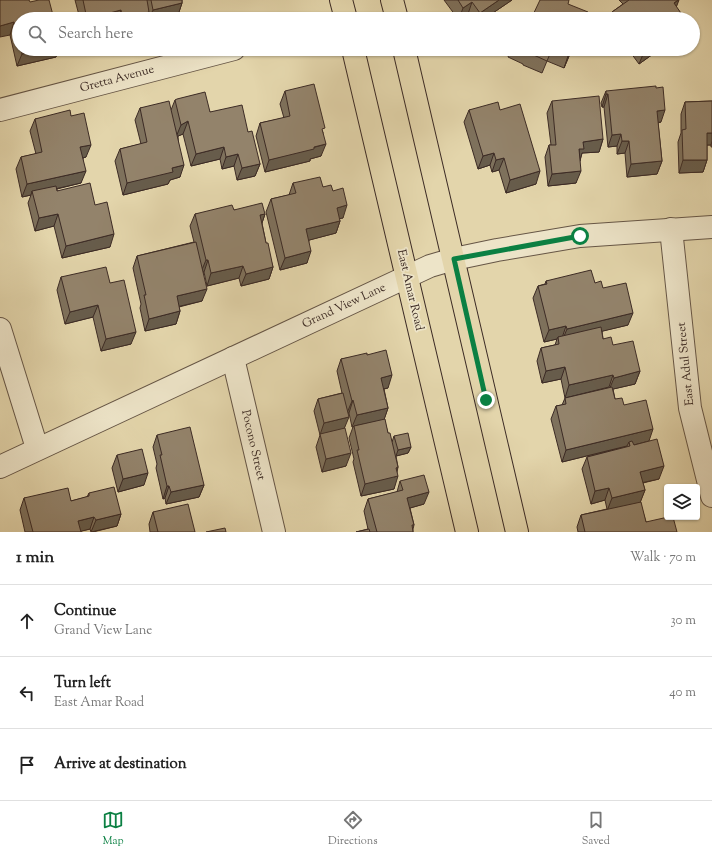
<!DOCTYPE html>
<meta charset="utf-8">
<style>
:root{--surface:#fff;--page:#f2f2f2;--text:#222;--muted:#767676;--line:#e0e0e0;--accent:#0b8043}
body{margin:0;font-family:"Sorts Mill Goudy",serif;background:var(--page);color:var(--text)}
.controls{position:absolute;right:12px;bottom:12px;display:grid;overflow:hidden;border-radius:4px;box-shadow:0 1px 3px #0004}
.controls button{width:36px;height:36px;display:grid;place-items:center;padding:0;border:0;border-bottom:1px solid var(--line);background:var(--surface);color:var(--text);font:20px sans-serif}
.stop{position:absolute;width:12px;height:12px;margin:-9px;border:3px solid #0b8043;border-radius:50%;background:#fff}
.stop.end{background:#0b8043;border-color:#fff;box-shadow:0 1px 4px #0008}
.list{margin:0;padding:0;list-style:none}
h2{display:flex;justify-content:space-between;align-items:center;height:52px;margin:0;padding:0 16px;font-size:17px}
h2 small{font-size:13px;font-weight:400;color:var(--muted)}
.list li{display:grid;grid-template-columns:26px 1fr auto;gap:12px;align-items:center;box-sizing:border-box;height:72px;padding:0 16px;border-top:1px solid var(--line)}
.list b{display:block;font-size:15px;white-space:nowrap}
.list p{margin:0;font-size:13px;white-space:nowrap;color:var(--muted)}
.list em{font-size:13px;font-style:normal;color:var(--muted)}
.icon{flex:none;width:22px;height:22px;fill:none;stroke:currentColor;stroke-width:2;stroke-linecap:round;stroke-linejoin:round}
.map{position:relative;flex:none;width:712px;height:532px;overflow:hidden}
.search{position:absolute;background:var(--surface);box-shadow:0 1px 3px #0004;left:12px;right:12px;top:12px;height:44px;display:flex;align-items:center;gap:10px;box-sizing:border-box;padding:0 14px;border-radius:22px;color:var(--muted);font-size:15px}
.sheet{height:268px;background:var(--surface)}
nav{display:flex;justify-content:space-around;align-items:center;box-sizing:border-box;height:56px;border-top:1px solid var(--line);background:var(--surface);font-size:11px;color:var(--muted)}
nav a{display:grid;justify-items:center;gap:2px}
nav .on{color:var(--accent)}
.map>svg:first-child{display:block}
</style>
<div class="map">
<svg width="712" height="532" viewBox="0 0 712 532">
<rect width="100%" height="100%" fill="#e3d5ab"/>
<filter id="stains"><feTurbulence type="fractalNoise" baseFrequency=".005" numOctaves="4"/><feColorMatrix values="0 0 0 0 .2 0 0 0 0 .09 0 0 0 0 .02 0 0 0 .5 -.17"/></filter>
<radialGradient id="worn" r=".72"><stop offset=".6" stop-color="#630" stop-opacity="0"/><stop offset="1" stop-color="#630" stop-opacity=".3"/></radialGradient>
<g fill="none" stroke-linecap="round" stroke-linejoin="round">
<!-- minor casing -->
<g stroke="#665646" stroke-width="24">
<g id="minor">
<polyline points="0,110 234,49"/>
<polyline points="671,229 690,408 712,496"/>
<polyline points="0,329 37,448"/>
<polyline points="233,358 274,532"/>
<polyline points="0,467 430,266 454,259 497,250 580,236 712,227"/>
</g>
</g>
<!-- major casing -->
<g stroke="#3c2b25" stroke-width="24">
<g id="major">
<polyline points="341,0 346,19"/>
<polyline points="392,0 397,19"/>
<polyline points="353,49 467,532"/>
<polyline points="404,49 517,532"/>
</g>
</g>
<!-- minor -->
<use href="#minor" stroke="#ede4c8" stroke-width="22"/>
<!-- major -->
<use href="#major" stroke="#e3d5ab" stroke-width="22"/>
</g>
<!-- wall -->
<g fill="#7e715c" stroke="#3c2b25">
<polygon points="0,0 19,19 19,49 59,49 56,57 17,66 10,35"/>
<polygon points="75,0 182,0 182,3 178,15 161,19 148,19 147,18 147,19 80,19"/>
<polygon points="444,0 512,0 484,19 471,19 468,14 460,19 458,19"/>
<polygon points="619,0 678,0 676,7 685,19 610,19 612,12 623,4"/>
<polygon points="511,49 572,49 564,68 547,61 542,73 523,65 523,64 508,57"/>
<polygon points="628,49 660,49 639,64"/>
<polygon points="285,91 323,132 321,156 310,159 310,161 265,172 256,136 260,123 284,118 280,104"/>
<polygon points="606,91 661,122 658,123 662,161 657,174 627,177 625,153 617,154 617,146 608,147 604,107 602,107 601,103"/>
<polygon points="175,100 210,112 248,132 260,164 255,176 237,180 234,166 222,169 220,159 191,166 183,134 178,136 180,177 170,180 168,184 123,195 115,161 120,149 141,144 135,120 140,108 171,110"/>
<polygon points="552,101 603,139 599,152 582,153 580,160 576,183 548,186 545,157 549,145 551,145 547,113"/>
<polygon points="712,101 712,147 711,147 711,145 707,145 707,160 703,172 679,173 678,142 681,133 681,114 685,102"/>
<polygon points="469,110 500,110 536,184 506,193 499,170 492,172 490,165 478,169 464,122"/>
<polygon points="71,116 86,157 83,158 81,183 57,189 57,191 95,205 110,247 62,258 54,226 35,231 28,203 31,195 22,197 16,169 21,157 36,154 30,131 35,119"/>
<polygon points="293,183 323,187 333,191 343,218 339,218 340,221 336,233 309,240 307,263 280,270 266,212 271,199 289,195"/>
<polygon points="234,210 265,214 262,223 266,243 273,267 269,279 241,286 239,278 207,286 204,272 203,272 202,301 179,307 180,311 176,324 145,331 140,308 141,304 133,268 137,256 194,242 190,226 195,214"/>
<polygon points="61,277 110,283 131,344 101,351 93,317 65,324 57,290"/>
<polygon points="546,281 595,283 603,288 628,325 602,331 603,339 613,345 640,371 635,384 613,389 615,399 624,405 649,441 659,479 643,483 645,490 640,502 646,522 677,532 578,532 577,527 581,515 607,509 605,500 591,504 582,469 587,457 627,446 562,462 551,419 556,406 562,405 565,398 609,388 609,387 565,398 561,379 542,383 537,361 541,348 555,345 557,339 544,342 533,298 538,286 545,284"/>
<polygon points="367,355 388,388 384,389 388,408 384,419 388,433 392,442 394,436 411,447 408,453 396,456 398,467 394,489 361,496 353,462 354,459 349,438 353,427 352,427 349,413 348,413 344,429 346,466 322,472 316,447 320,435 314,411 318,399 342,393 337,371 341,359"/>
<polygon points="157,435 204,485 199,497 166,504 165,498 163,499 156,468 157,464 153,447"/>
<polygon points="117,455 144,485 118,492 112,468"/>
<polygon points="400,481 424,504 410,508 414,525 413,529 413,532 356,532 368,529 364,511 368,499 397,492"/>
<polygon points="89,493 121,514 117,526 93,532 91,532 90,529 81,531 81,532 25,532 20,510 24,498 71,501 87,497"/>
<polygon points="153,512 195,532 150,532 149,524"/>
</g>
<!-- shaded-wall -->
<g fill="#675c4b" stroke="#3c2b25">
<polygon points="499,0 512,0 484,19 478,19 480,13"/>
<polygon points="679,0 674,13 674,3"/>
<polygon points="472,2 468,14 460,19 459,19 463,8"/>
<polygon points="182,3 178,15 161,19 149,19 153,10"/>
<polygon points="121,10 118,19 87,19"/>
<polygon points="149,12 147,19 123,19"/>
<polygon points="14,22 10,35 0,37 0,26"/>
<polygon points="43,49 59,49 56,57 17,66 22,54"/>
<polygon points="571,49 572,49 564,68 568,56"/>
<polygon points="647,49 660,49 639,64 644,52"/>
<polygon points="606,94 608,94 604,107 602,107"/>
<polygon points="665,110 661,122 653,123 657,111"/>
<polygon points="188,121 183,134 176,137 181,125"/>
<polygon points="707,133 712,133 712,141 711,145 702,145"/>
<polygon points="621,134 617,146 608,147 612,135"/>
<polygon points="603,139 599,152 582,153 580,161 579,149 583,142"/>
<polygon points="622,141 629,141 625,153 617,154"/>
<polygon points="326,144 321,156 310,159 310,161 265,172 269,160"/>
<polygon points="91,145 86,157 76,160 80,147"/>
<polygon points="224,147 220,159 191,166 196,154"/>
<polygon points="494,153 490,165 478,169 483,156"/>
<polygon points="238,154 234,166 222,169 226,157"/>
<polygon points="504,158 499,170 492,172 496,160"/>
<polygon points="683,160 707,160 703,172 679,173"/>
<polygon points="662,161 657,174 627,177 631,164"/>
<polygon points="260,164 255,176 237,180 242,168"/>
<polygon points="184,165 180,177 170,180 168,184 123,195 127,183 172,168"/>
<polygon points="86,171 81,183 33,194 32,191 31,195 22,197 27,184"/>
<polygon points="540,171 536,184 506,193 510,180"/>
<polygon points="581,171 576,183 548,186 552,174"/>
<polygon points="347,205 343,218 332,220 337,208"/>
<polygon points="58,214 54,226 35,231 39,218"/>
<polygon points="265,214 261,226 260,215"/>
<polygon points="340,221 336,233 302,242 306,229"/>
<polygon points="114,234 110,247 62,258 66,246"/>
<polygon points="311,251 307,263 280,270 285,258"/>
<polygon points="206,260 208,260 204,272 201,272"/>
<polygon points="243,266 239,278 207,286 211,273"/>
<polygon points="273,267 269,279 241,286 246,274"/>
<polygon points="207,289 202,301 172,308 177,296"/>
<polygon points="98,305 93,317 65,324 70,312"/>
<polygon points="180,311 176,324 145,331 149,319"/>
<polygon points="633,313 628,325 562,341 567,329"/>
<polygon points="566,326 562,338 558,337 557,339 544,342 549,330"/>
<polygon points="136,332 131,344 101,351 106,339"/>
<polygon points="565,367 561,379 542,383 546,371"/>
<polygon points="640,371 635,384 609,390 614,378"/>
<polygon points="392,375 388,388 377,390 381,378"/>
<polygon points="613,375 609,387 565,398 569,385"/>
<polygon points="353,400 349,413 347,413 352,401"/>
<polygon points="388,408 384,420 354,426 353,427 352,427 357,415"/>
<polygon points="349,417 344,429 320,435 324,423"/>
<polygon points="653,429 649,441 630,446 629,442 627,446 562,462 566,450"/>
<polygon points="411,447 408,453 396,456 398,450"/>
<polygon points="351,453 346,466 322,472 326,459"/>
<polygon points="664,466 659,479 636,484 640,472"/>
<polygon points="398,467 394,477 398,476 394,489 361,496 365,484 396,468"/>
<polygon points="148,473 144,485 118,492 123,479"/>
<polygon points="204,485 199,497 166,504 171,492"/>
<polygon points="167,486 169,486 165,498 163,499"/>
<polygon points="609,488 605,500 591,504 595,491"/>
<polygon points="645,490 640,503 607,511 612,498"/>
<polygon points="429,492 424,504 403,510 407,498"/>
<polygon points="121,514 117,526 91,532 96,520"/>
<polygon points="94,517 90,529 78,532 78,521"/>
</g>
<!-- building -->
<g fill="#93836b" stroke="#3c2b25">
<polygon points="0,0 29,0 30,2 39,0 49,0 54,19 19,19 19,43 14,22 0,26"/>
<polygon points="83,0 147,0 149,12 123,19 121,10 87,19"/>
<polygon points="151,0 182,0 182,3 153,10"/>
<polygon points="458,0 499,0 480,13 472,2 463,8"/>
<polygon points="540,0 569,0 568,4 588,12 584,19 531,19"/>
<polygon points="629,0 678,0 674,3 685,19 617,19 612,12"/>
<polygon points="21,49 43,49 22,54"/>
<polygon points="522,49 552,49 547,61 527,52 528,51"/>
<polygon points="552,49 571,49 568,56"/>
<polygon points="642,49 647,49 644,52"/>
<polygon points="314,84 325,128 322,129 326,144 314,147 314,149 269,160 260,123 290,116 285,91"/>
<polygon points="656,86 656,88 663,87 665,110 657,111 662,161 631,164 629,141 622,141 621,134 612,135 608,94 606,94 606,91"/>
<polygon points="205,92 210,112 242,105 248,132 252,131 260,164 242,168 238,154 226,157 224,147 196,154 188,121 181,125 175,100 177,99"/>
<polygon points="599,96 603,139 583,142 584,149 579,149 581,171 552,174 549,145 556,145 552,101"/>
<polygon points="169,101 184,165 172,168 173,172 127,183 120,149 147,142 140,108"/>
<polygon points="712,101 712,133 707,133 707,160 683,160 682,130 686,129 685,102"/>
<polygon points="498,102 500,110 520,104 540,171 510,180 504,158 496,160 494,153 483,156 469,110"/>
<polygon points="70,110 71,116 84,113 91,145 80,147 86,171 27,184 21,157 42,152 35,119"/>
<polygon points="320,177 323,187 331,185 333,191 343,188 347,205 337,208 340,221 306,229 311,251 285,258 271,199 296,193 293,183"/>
<polygon points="90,183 95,205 107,202 114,234 66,246 58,214 39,218 32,191 56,186 57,191"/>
<polygon points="262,203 265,214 260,215 266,243 268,243 273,267 246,274 243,266 211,273 208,260 206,260 195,214 232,205 234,210"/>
<polygon points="196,242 207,289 177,296 180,311 149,319 144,295 146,295 137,256"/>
<polygon points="106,267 110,283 124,280 136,332 106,339 98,305 70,312 61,277"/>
<polygon points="591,270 595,283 601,281 603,288 626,283 633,313 567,329 566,326 549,330 538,286 547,284 546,281"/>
<polygon points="601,327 603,339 611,337 613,345 633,341 640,371 614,378 613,375 569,385 565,367 546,371 541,348 559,344 558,337"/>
<polygon points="386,350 392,375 381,378 388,408 357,415 353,400 352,401 341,359 367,353 367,355"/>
<polygon points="612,387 615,399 622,398 624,405 646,400 653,429 566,450 556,406 566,404 565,398"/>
<polygon points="343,393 349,417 324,423 318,399"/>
<polygon points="385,419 388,433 390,433 398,467 396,468 398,476 365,484 357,450 359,450 354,426"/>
<polygon points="190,427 204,485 171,492 169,486 167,486 160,455 162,455 157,435"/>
<polygon points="345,428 351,453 326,459 320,434"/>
<polygon points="408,433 411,447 398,450 394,436"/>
<polygon points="657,439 664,466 640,472 645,490 612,498 609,488 595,491 587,457 630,446 629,442 632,441 634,445"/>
<polygon points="142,449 148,473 123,479 117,455"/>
<polygon points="424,475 429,492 407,498 414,525 412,525 413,532 377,532 368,499 403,490 400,481"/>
<polygon points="114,487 121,514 96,520 94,517 78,521 81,532 33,532 24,498 68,488 71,501 89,496 89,493"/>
<polygon points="641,502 646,522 668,517 673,517 677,532 585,532 581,515"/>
<polygon points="188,504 195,532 158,532 153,512"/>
<polygon points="225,528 226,532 206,532"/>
<polygon points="369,529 370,532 356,532"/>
</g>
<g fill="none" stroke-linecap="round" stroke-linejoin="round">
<!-- route -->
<polyline stroke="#0b8043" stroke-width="5" points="486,400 454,259 580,236"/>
</g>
<g text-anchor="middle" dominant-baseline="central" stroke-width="3.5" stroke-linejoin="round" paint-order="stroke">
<!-- street labels -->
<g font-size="12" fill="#3c2b25" stroke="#ede4c8">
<text transform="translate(117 79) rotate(-15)">Gretta Avenue</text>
<text transform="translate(410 290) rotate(77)">East Amar Road</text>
<text transform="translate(344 306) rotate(-25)">Grand View Lane</text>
<text transform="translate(686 364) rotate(-96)">East Adul Street</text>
<text transform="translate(253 445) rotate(77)">Pocono Street</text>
</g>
</g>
<rect width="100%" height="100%" filter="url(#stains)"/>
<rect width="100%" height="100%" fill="url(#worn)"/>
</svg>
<div class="controls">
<button><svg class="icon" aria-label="layers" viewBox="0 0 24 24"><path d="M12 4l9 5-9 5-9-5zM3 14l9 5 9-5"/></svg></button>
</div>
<div class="stop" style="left:580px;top:236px"></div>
<div class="stop end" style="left:486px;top:400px"></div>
<div class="search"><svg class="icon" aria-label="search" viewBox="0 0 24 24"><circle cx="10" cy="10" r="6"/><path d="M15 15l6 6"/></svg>Search here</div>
</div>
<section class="sheet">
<h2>1 min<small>Walk · 70 m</small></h2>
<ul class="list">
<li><svg class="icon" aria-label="ahead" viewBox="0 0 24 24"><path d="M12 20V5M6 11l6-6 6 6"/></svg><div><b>Continue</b><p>Grand View Lane</p></div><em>30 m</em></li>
<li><svg class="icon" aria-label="left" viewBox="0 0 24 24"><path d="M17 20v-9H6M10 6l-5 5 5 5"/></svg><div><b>Turn left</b><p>East Amar Road</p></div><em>40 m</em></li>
<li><svg class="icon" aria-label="arrive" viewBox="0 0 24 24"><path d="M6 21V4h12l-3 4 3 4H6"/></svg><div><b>Arrive at destination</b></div></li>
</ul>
</section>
<nav>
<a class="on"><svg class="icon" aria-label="map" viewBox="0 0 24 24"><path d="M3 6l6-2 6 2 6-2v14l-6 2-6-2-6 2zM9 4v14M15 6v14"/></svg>Map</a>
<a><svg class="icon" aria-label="directions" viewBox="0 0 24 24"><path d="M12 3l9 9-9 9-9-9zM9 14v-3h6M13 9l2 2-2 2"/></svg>Directions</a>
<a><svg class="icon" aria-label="saved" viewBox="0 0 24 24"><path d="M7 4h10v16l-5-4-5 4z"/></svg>Saved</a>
</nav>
